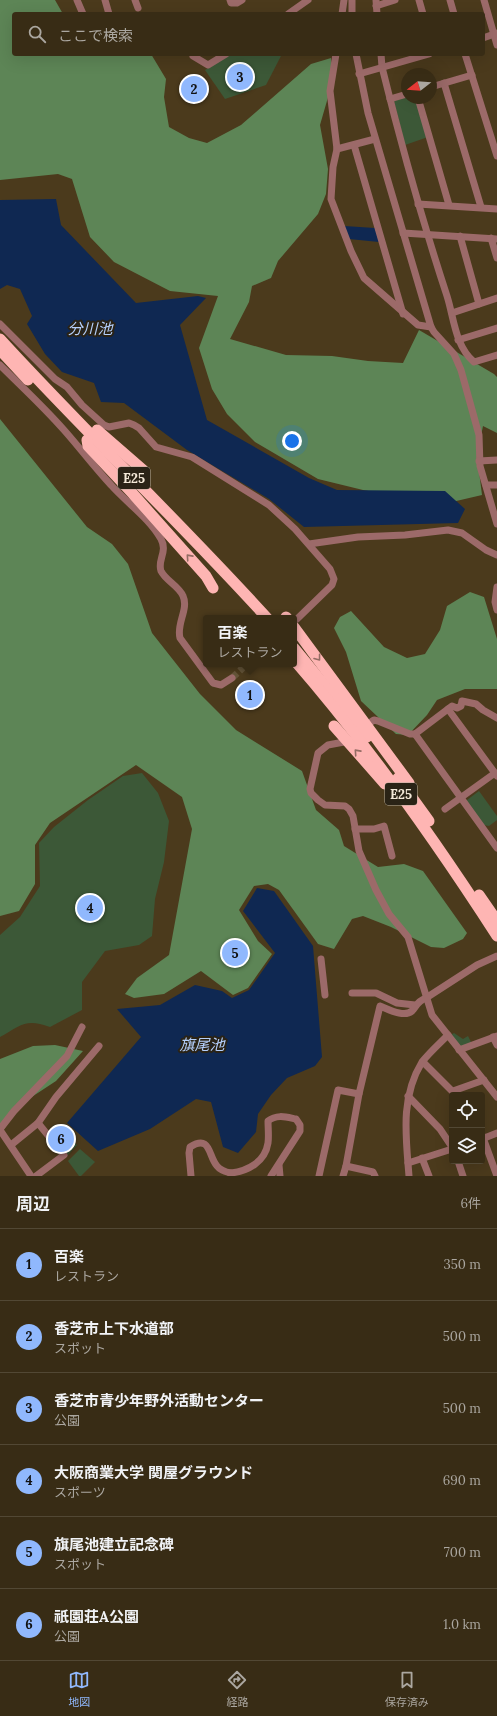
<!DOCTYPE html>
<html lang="ja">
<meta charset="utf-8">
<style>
:root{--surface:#382c15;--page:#3f341e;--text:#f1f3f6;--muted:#aba7a0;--line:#524834;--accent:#90b8fd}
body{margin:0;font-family:Lora,"Noto Sans JP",serif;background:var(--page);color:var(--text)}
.controls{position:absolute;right:12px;bottom:12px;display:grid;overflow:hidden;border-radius:4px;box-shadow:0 4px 16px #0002}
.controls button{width:36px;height:36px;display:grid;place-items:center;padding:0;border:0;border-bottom:1px solid var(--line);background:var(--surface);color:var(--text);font:20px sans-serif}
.compass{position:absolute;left:401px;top:68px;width:36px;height:36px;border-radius:50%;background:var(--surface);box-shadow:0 4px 16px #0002;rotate:253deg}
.you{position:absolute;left:292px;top:441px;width:14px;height:14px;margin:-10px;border:3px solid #fff;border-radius:50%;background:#1a73e8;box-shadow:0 0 0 6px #1a73e833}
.badge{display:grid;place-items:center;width:26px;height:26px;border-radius:50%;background:var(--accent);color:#111;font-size:13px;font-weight:700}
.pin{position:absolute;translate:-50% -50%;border:2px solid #fff;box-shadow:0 1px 4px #0006}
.popup{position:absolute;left:203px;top:615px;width:94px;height:52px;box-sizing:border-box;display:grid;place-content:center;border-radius:4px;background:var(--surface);filter:drop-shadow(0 1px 3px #0005);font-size:13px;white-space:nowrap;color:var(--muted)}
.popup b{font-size:15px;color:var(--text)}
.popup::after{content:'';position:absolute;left:50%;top:100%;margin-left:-8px;border:8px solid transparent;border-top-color:var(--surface)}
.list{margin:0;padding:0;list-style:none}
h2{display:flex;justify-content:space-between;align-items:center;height:52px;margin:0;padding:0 16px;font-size:17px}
h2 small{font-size:13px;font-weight:400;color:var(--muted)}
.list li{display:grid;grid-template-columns:26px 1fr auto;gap:12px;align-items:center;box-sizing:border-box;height:72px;padding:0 16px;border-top:1px solid var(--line)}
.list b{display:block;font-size:15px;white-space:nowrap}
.list p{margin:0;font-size:13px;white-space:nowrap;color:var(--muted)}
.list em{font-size:13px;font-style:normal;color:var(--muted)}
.icon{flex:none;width:22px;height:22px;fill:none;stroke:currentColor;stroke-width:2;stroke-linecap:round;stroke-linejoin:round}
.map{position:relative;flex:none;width:497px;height:1176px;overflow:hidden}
.search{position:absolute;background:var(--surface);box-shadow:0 4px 16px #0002;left:12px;right:12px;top:12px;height:44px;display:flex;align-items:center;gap:10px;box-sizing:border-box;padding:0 14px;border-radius:4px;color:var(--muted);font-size:15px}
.sheet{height:484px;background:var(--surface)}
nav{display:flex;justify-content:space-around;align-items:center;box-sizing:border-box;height:56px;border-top:1px solid var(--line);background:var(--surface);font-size:11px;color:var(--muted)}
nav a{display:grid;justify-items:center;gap:2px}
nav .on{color:var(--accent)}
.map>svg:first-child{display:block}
</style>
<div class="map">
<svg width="497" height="1176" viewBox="0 0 497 1176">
<rect width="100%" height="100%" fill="#4b3a1c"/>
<!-- green -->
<g fill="#3c5837">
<polygon points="231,54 282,54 266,85 225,99 205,70"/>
<polygon points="407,97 407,98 415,98 428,137 405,145 394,101"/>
<path d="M 142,773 L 158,793 L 169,821 L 164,862 L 155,899 L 152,936 L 139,945 L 105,951 L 82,982 L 82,1010 L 50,1027 C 26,1018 21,1025 0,1037 L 0,935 L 20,917 L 40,886 L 39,843 L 54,827 L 88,800 L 123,776 Z"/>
<polygon points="479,791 497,816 497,820 489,826 483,825 466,803 467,800"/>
<polygon points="454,1033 463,1039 468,1036 472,1044 460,1048 449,1036"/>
<polygon points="54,1125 77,1145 68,1155 48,1132"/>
<polygon points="80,1149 95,1162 81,1176 79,1176 68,1161"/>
</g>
<!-- forest -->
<g fill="#5d8556">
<polygon points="0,0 55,0 63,14 14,14 14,54 151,54 166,79 164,97 169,127 189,138 207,143 241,125 311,64 331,58 333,80 320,125 328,169 326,194 318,214 278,261 271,278 252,286 249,302 230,339 286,355 332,356 368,361 403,363 419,330 494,374 497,377 497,433 483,426 477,455 482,495 452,502 407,498 363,490 318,479 255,442 227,414 212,389 199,348 218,296 170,291 114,262 90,237 72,179 58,174 0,180"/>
<polygon points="0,419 87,527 112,544 128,564 152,633 200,694 236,730 302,771 316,810 339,830 344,846 378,867 404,864 423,871 467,933 463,939 444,948 431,947 391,927 363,916 352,919 334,949 318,944 279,890 268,884 254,886 239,910 258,941 272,954 248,988 233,995 201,971 164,994 134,998 125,994 137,978 169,955 192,829 182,797 136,765 50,823 35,845 35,884 19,911 0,916"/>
<polygon points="470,592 484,597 497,639 497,689 465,689 437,700 427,715 408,735 396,734 361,701 346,652 334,628 340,617 351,611 384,647 407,658 425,654 440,630 447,606"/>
<polygon points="55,1045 83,1051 56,1081 21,1104 0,1135 0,1059 33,1046"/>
</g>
<!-- water -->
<g fill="#0f2852">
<polygon points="56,199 61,225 136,303 198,296 206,298 180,325 207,420 309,478 337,490 445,491 465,509 458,523 304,527 269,499 187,450 124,403 101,402 94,383 62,372 45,354 27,324 32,316 20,289 7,285 0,289 0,200"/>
<polygon points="344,226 375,228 379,242 349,239"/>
<polygon points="257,888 274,891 313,946 322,1057 315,1066 287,1078 271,1095 258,1114 256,1132 238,1153 223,1147 211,1102 196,1099 150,1129 98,1151 67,1123 141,1037 117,1009 160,1005 195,985 222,991 232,998 249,990 275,953 243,911"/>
</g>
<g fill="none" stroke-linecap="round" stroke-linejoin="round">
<!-- minor-tunnel -->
<polyline stroke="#645438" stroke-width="7" stroke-dasharray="7 3.5" stroke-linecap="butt" points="232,678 247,664"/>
<!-- minor -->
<g stroke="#9c6a69" stroke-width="7">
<polyline points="77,0 83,14"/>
<polyline points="105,0 109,14"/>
<polyline points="135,0 138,8"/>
<polyline points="230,0 231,3 237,3 242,0"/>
<polyline points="352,0 352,14"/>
<polyline points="376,0 377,14"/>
<polyline points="419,0 423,14"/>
<polyline points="450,0 454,14"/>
<polyline points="484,0 497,45"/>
<polyline points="376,6 395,0"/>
<polyline points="288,14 308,0"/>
<polyline points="342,14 344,0"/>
<polyline points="483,38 497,33"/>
<polyline points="336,54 330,91 337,149 333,167 331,199 351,251 364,278 418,325 431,327"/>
<polyline points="356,54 368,113 431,327 434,332 454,354 461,370 479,435 480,466 497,524"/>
<path d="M 381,54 L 382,67 C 401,144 422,220 447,296 C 454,318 455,346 474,362 L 497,355"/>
<polyline points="465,54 497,156"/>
<polyline points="193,56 208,65 226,54"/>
<polyline points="359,74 429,54"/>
<polyline points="444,83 481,207"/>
<polyline points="431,87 472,75"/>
<polyline points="418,98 449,205"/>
<polyline points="390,99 407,94"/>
<polyline points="354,145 403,314"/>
<polyline points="337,149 375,139"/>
<polyline points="418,204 497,209"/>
<polyline points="403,233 497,239"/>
<polyline points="460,236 479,304"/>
<polyline points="491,238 497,258"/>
<polyline points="452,313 497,298"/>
<polyline points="0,324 55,379 67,387 82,405 104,425 109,427 129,423 134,425 139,428 156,447 192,457 269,505 295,529 330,569 334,579 332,585 297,619"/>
<polyline points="458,340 497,328"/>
<path d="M 0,365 C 21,386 44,407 64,430 C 80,448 95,468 111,485 C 127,503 149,518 161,539 C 168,552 157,560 161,571 C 166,581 179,586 183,596 C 189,609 176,624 180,638 L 213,683 L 221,685 L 232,678"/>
<polyline points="479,461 497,460"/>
<polyline points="486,485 497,485"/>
<polyline points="309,544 358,537 405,535 448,530 462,533 486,550 497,555"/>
<polyline points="497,587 495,602 497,610"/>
<polyline points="448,709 497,776"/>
<polyline points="371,722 374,720 378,721 410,734 415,734 452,706 457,708 461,706 462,701 476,704 483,710 497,718"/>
<polyline points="415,734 497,848"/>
<polyline points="344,742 328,745 318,753 310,789 311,793 318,800 325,805 345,806 349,809 353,816 359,851 376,890 389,914 408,937 432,1015 497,1097"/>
<polyline points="445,809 495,773"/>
<polyline points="355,829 374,829 384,826 392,856"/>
<polyline points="321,959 325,995"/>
<polyline points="352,993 376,993 397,1003 415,1005"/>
<polyline points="493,1037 497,1045"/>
<polyline points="459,1050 497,1036"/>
<polyline points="423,1062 456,1095"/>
<polyline points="453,1091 484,1080"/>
<polyline points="408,1096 440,1129 452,1147"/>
<polyline points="0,1129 14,1111 67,1056 82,1027"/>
<polyline points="0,1130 31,1176"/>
<polyline points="482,1135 497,1176"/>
<polyline points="482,1139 497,1133"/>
<polyline points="11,1145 38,1123 56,1097 99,1046"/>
<polyline points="422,1158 429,1176"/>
<polyline points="458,1161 463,1176"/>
<polyline points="408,1163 452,1149"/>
<polyline points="279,1165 280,1176"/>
<polyline points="346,1166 359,1094"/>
<polyline points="36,1176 64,1155 38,1123"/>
<path d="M 191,1176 L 189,1153 L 190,1147 C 211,1134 208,1156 217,1166 C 220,1170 226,1172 231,1173"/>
<path d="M 231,1176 L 231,1173 C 248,1171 265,1162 268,1143 C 269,1136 268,1128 268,1121 C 277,1114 286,1117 296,1119 L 300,1125 L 300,1131 L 271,1176"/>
<path d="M 319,1176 L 338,1090 L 359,1094 L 380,1006 C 388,1009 404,1018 412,1011 C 418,1005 416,1002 426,998 L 477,965 L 497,956"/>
<polyline points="343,1176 346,1166 373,1172 375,1176"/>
<path d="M 409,1176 C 406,1137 400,1098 422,1062 C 429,1053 439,1044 448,1035"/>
</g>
<!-- highway -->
<g stroke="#feb5b3" stroke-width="11">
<path d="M 0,339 C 87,434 181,523 267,618"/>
<polyline points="0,350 28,380"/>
<polyline points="97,430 143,470"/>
<polyline points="87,440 88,446 133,494 206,576 213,588"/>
<polyline points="286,617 287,618"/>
<polyline points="294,627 409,783"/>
<polyline points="294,648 367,737"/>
<path d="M 294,660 C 369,746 435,840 497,936"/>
<polyline points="334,726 385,784"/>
<polyline points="398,778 429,821"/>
<polyline points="479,895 497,921"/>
</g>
</g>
<!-- one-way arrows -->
<defs><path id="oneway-chevron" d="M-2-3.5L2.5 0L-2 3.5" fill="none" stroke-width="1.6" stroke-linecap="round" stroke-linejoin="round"/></defs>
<g stroke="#946c64">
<use href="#oneway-chevron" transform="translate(189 557) rotate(-132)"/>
<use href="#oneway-chevron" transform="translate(318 658) rotate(53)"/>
<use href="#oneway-chevron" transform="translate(357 752) rotate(-132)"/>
</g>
<g text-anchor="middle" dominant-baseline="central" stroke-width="4" stroke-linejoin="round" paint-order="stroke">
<!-- shield labels -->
<g fill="#2a2316" stroke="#b7ad9d" stroke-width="1">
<rect x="118" y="467" width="32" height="22" rx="3"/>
<rect x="385" y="783" width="32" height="22" rx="3"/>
</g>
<g font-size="13" font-weight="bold" fill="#f3e8d7">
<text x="134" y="478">E25</text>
<text x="401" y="794">E25</text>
</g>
<!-- water labels -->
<g font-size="15" font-style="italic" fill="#b5d0fc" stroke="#2a2316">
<text x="90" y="328">分川池</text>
<text x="202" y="1044">旗尾池</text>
</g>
</g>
</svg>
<div class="controls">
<button><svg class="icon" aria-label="locate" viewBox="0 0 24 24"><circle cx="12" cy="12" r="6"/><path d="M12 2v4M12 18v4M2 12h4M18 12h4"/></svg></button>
<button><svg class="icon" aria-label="layers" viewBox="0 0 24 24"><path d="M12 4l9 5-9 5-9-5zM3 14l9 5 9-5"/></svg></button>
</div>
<svg class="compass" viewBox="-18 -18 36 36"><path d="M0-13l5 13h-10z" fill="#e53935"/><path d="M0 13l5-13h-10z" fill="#aba7a0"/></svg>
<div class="you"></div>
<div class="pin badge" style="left:250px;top:695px">1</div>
<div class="popup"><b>百楽</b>レストラン</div>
<div class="pin badge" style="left:194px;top:89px">2</div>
<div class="pin badge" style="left:240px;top:77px">3</div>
<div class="pin badge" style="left:90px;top:908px">4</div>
<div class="pin badge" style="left:235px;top:953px">5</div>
<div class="pin badge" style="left:61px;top:1139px">6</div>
<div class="search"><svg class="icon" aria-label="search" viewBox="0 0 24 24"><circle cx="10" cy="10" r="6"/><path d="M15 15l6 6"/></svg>ここで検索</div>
</div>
<section class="sheet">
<h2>周辺<small>6件</small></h2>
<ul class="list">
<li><span class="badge">1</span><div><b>百楽</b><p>レストラン</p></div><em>350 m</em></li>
<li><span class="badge">2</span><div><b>香芝市上下水道部</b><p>スポット</p></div><em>500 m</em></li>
<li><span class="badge">3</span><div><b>香芝市青少年野外活動センター</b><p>公園</p></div><em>500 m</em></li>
<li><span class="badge">4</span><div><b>大阪商業大学 関屋グラウンド</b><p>スポーツ</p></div><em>690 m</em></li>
<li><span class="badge">5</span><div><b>旗尾池建立記念碑</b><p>スポット</p></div><em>700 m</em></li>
<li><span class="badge">6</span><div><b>祇園荘A公園</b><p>公園</p></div><em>1.0 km</em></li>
</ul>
</section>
<nav>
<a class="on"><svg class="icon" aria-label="map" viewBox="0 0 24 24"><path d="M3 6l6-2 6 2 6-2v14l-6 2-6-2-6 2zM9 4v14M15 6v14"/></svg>地図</a>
<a><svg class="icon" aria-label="directions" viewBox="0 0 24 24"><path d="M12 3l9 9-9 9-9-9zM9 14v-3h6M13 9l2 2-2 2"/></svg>経路</a>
<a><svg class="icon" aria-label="saved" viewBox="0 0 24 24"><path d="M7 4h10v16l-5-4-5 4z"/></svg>保存済み</a>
</nav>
